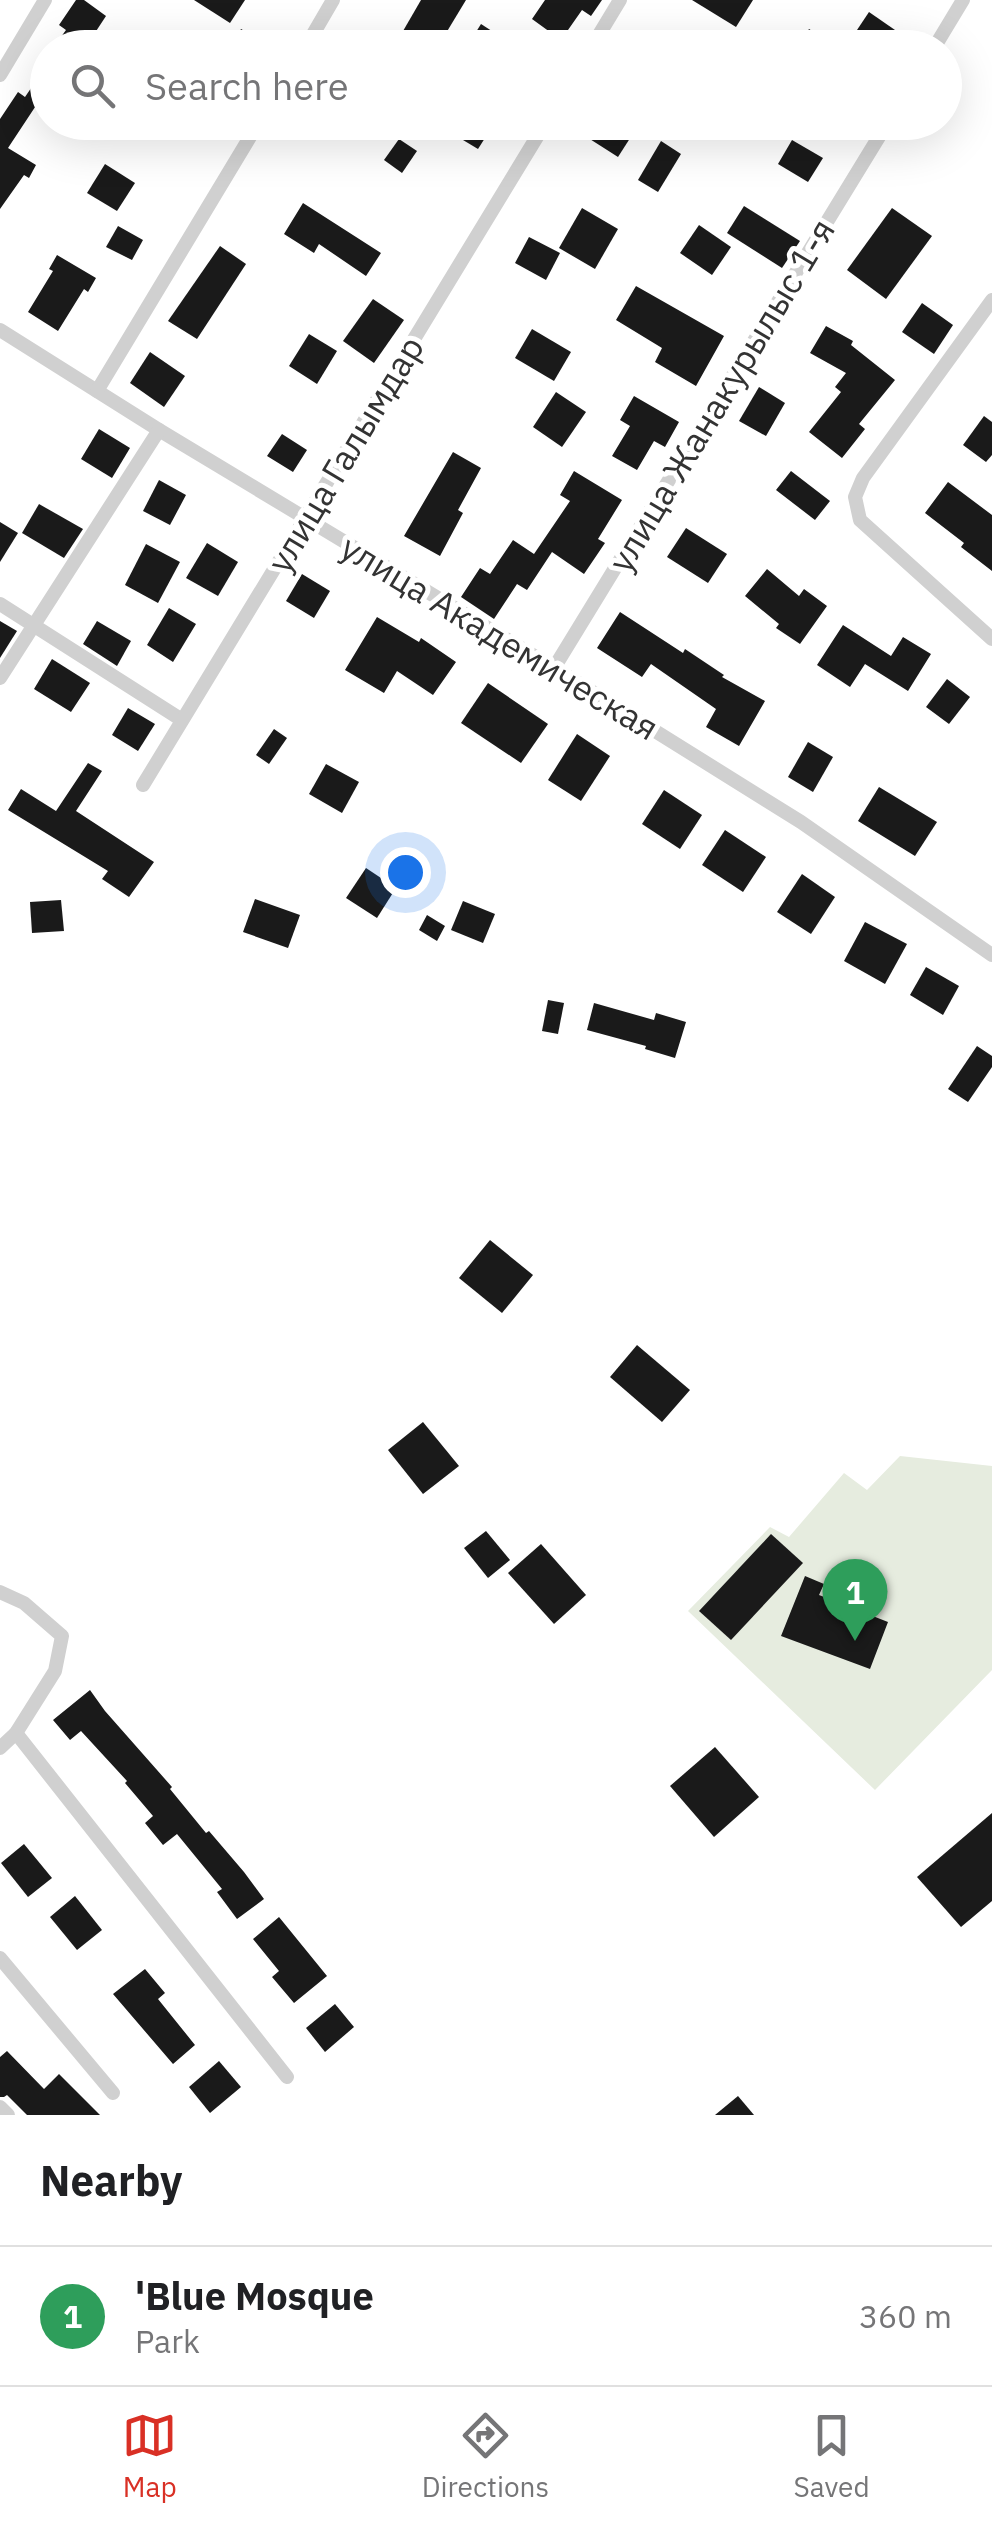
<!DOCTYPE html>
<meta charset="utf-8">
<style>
:root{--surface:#fff;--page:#f2f2f2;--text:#202124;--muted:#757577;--line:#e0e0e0;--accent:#d93025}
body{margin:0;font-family:"IBM Plex Sans",sans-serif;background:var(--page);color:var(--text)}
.you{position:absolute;left:405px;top:872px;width:35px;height:35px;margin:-25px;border:8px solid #fff;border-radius:50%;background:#1a73e8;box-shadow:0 0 0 15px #1a73e833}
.badge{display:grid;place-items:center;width:65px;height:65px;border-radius:50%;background:var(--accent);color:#fff;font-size:32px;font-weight:700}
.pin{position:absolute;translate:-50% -82px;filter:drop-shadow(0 2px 5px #0008)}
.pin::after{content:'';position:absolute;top:52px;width:35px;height:30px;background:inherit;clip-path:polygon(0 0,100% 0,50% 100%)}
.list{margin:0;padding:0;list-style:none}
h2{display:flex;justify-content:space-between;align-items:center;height:130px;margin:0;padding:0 40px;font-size:42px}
h2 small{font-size:32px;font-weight:400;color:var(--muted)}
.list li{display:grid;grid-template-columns:65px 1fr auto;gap:30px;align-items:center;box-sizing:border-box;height:140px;padding:0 40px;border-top:2px solid var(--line)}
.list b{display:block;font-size:38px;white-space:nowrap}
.list p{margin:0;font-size:32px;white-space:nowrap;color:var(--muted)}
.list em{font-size:32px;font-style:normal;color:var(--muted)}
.icon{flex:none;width:55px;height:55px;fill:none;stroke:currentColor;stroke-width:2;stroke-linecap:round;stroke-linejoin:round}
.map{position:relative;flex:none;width:992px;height:2115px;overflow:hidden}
.search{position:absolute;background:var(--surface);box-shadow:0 10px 40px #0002;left:30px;right:30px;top:30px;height:110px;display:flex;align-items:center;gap:25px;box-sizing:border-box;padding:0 35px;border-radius:55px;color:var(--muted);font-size:38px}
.sheet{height:270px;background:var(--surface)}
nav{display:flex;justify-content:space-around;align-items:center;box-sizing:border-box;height:140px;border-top:2px solid var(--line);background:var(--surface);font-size:28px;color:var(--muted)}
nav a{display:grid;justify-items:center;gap:5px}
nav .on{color:var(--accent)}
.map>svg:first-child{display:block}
</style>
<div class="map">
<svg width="992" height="2115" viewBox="0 0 992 2115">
<rect width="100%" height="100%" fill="#fff"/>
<!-- green -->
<polygon fill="#e6ecdf" points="900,1456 992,1466 992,1670 875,1790 688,1611 770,1527 789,1537 844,1473 867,1490"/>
<!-- building -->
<g fill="#1a1a1a">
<polygon points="76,0 84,0 106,16 85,48 53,48 66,30 59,25"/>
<polygon points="194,0 245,0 230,23"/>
<polygon points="421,0 466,0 437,48 414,48 399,38"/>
<polygon points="545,0 602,0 591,16 582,10 561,40 532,19"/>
<polygon points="692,0 753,0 736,27"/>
<polygon points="869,12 908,39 902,48 845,48"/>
<polygon points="481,24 518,48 466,48"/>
<polygon points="241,29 275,48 231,48"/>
<polygon points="809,29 840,48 797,48"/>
<polygon points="48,63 48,102 41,98 8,148 36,165 29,178 24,175 0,209 0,119 18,92 25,97"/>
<polygon points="590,122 619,122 634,132 618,157 582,134"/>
<polygon points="460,123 485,138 478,149 453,134"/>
<polygon points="399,139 417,151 402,173 384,160"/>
<polygon points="792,140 823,158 808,182 778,164"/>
<polygon points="661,141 681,154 658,192 638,180"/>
<polygon points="105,164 135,183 117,211 87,193"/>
<polygon points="303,203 381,253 366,276 319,244 314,253 284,234"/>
<polygon points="744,206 800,241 782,268 727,233"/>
<polygon points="582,208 618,229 595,269 559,248"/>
<polygon points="892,208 932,236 886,299 847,270"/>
<polygon points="699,225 731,247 712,275 680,253"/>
<polygon points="118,226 143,240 132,260 106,247"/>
<polygon points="529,237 560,253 546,280 515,263"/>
<polygon points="220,246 246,264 197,339 168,321"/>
<polygon points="57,255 96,278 88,292 84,289 58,331 28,312 53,271 49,269"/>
<polygon points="636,286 724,336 696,386 655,362 662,348 616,320"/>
<polygon points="373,299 404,320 374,363 343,341"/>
<polygon points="922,303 953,325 934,354 902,332"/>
<polygon points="826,326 853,341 851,345 895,380 859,424 865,429 842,458 809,432 841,392 835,387 846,373 810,353"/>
<polygon points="532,329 571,352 554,381 515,358"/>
<polygon points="309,334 337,351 317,384 289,366"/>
<polygon points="150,352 185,376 164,407 130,383"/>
<polygon points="759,387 785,403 766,436 739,421"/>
<polygon points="556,392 586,412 562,447 533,427"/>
<polygon points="634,396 679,422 665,447 654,441 637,470 612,456 630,426 620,420"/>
<polygon points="984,416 992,422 992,455 986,462 963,445"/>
<polygon points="99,429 130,448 112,478 81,459"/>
<polygon points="282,434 307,450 293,472 267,456"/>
<polygon points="453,452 481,468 458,510 463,513 440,556 404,536"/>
<polygon points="574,471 622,500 598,539 605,543 584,574 552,552 527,590 517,584 494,619 461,597 480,568 490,574 513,540 534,554 570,501 560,495"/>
<polygon points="791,471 830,501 815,520 776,490"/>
<polygon points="159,480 186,495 170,525 143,511"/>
<polygon points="948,482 992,515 992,571 961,547 964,543 925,513"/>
<polygon points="39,504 83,529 64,558 22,533"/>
<polygon points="0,522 18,533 0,562"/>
<polygon points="686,528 727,554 708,583 667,557"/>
<polygon points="207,543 238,562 218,596 186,578"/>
<polygon points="146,544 180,562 158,603 125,585"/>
<polygon points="767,569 799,596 804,589 827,606 800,644 776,628 779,624 745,596"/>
<polygon points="302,574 330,591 314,618 286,601"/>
<polygon points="169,608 196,624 173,662 147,645"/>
<polygon points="620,612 683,653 685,649 724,675 722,677 765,701 739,746 706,727 716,709 651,664 642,677 597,648"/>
<polygon points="377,617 419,642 421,638 456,662 433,695 397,671 384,693 345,670"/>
<polygon points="0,621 17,631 0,658"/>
<polygon points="97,621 131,641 117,666 83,644"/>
<polygon points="843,625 891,656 903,637 931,654 908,691 865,664 850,687 817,665"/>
<polygon points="52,659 90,683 71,712 34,689"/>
<polygon points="947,679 970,697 949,724 926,707"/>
<polygon points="488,683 548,724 521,763 461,723"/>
<polygon points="128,708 155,724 138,751 112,735"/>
<polygon points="274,729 287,738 269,764 256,755"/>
<polygon points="577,734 610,756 581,801 548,780"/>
<polygon points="808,742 833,757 813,792 788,777"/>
<polygon points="88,763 102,771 76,811 154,862 129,897 102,879 108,871 8,810 21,789 56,811"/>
<polygon points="326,764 359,782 342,813 309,794"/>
<polygon points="879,787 937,822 915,856 858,821"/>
<polygon points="664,790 702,815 680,849 642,824"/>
<polygon points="725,830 766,857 743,892 702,865"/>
<polygon points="366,868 396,888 377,918 346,898"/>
<polygon points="802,874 835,897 811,934 777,912"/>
<polygon points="255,899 300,915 288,948 243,932"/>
<polygon points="61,900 64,931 32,933 30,902"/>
<polygon points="463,901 495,914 483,943 451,930"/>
<polygon points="427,915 445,926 437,941 419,930"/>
<polygon points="865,922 907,944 885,984 844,961"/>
<polygon points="926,967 959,986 943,1015 910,995"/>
<polygon points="548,1000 564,1003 558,1034 542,1031"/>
<polygon points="594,1003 654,1020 656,1013 686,1022 675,1058 645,1049 646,1046 587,1030"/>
<polygon points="977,1046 992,1056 992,1067 968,1102 948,1089"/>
<polygon points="490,1240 533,1275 502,1313 459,1278"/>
<polygon points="637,1345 690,1390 662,1422 610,1377"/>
<polygon points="423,1422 459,1466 423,1494 388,1450"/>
<polygon points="486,1531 510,1560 488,1578 464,1548"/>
<polygon points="771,1534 803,1563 731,1640 699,1611"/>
<polygon points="541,1544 586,1595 554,1624 508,1573"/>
<polygon points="805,1576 824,1584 819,1595 888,1622 870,1669 781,1636"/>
<polygon points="90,1690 105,1711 172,1787 170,1789 206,1833 209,1831 244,1872 264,1899 237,1919 217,1892 222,1889 177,1834 163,1845 145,1823 153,1816 125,1783 127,1781 81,1731 70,1740 53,1720"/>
<polygon points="715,1747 759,1797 714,1837 670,1786"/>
<polygon points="992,1813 992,1901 961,1927 917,1877"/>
<polygon points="24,1844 52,1878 28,1897 1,1863"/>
<polygon points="75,1896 102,1930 77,1950 50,1917"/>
<polygon points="279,1917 327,1976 294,2003 272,1977 279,1971 253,1939"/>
<polygon points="145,1969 165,1993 158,1999 195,2045 173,2064 113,1994"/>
<polygon points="335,2004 354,2027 325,2052 306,2028"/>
<polygon points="7,2051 44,2089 59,2074 100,2115 27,2115 7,2095 4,2097 0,2097 0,2057"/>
<polygon points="219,2061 241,2087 210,2113 189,2087"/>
<polygon points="738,2096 754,2115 715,2115"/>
</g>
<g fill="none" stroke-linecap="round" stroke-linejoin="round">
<!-- minor -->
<g stroke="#d0d0d0" stroke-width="14">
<polyline points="305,48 333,0"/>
<polyline points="591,48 620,0"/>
<polyline points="934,48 963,0"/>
<polyline points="0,75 45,0"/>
<polyline points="992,300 863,478 855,497 860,520 992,639"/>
<polyline points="0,330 159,430 554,668 801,822 992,955"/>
<polyline points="97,391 259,122"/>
<polyline points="0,604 182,720"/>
<polyline points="554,668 888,122"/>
<polyline points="0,678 159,430"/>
<polyline points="143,785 546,122"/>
<polyline points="0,1592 24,1603 62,1636 55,1671 16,1733 0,1748"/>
<polyline points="16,1733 287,2077"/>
<polyline points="0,1958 113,2093"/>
<polyline points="0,2107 8,2115"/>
</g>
</g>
<g text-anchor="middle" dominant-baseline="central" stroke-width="10" stroke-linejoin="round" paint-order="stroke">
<!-- street labels -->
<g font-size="35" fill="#333" stroke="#fff">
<text transform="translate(721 395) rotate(-59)">улица Жанакурылыс 1-я</text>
<text transform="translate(345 454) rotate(-59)">улица Галымдар</text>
<text transform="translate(500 637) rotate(31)">улица Академическая</text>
</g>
</g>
</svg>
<div class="you"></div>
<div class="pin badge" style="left:855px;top:1641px;background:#2e9e5b">1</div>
<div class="search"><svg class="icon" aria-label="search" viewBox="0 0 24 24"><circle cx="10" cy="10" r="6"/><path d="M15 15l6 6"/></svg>Search here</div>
</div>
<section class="sheet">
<h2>Nearby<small></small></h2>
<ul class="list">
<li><span class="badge" style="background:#2e9e5b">1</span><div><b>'Blue Mosque</b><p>Park</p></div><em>360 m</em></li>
</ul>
</section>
<nav>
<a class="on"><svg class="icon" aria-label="map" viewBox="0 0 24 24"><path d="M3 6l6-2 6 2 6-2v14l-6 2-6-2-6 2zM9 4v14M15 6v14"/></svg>Map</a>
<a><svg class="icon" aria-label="directions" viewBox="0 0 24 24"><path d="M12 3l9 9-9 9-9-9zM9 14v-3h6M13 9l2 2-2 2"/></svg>Directions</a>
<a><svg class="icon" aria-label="saved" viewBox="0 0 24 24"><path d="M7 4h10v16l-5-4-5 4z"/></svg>Saved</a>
</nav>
